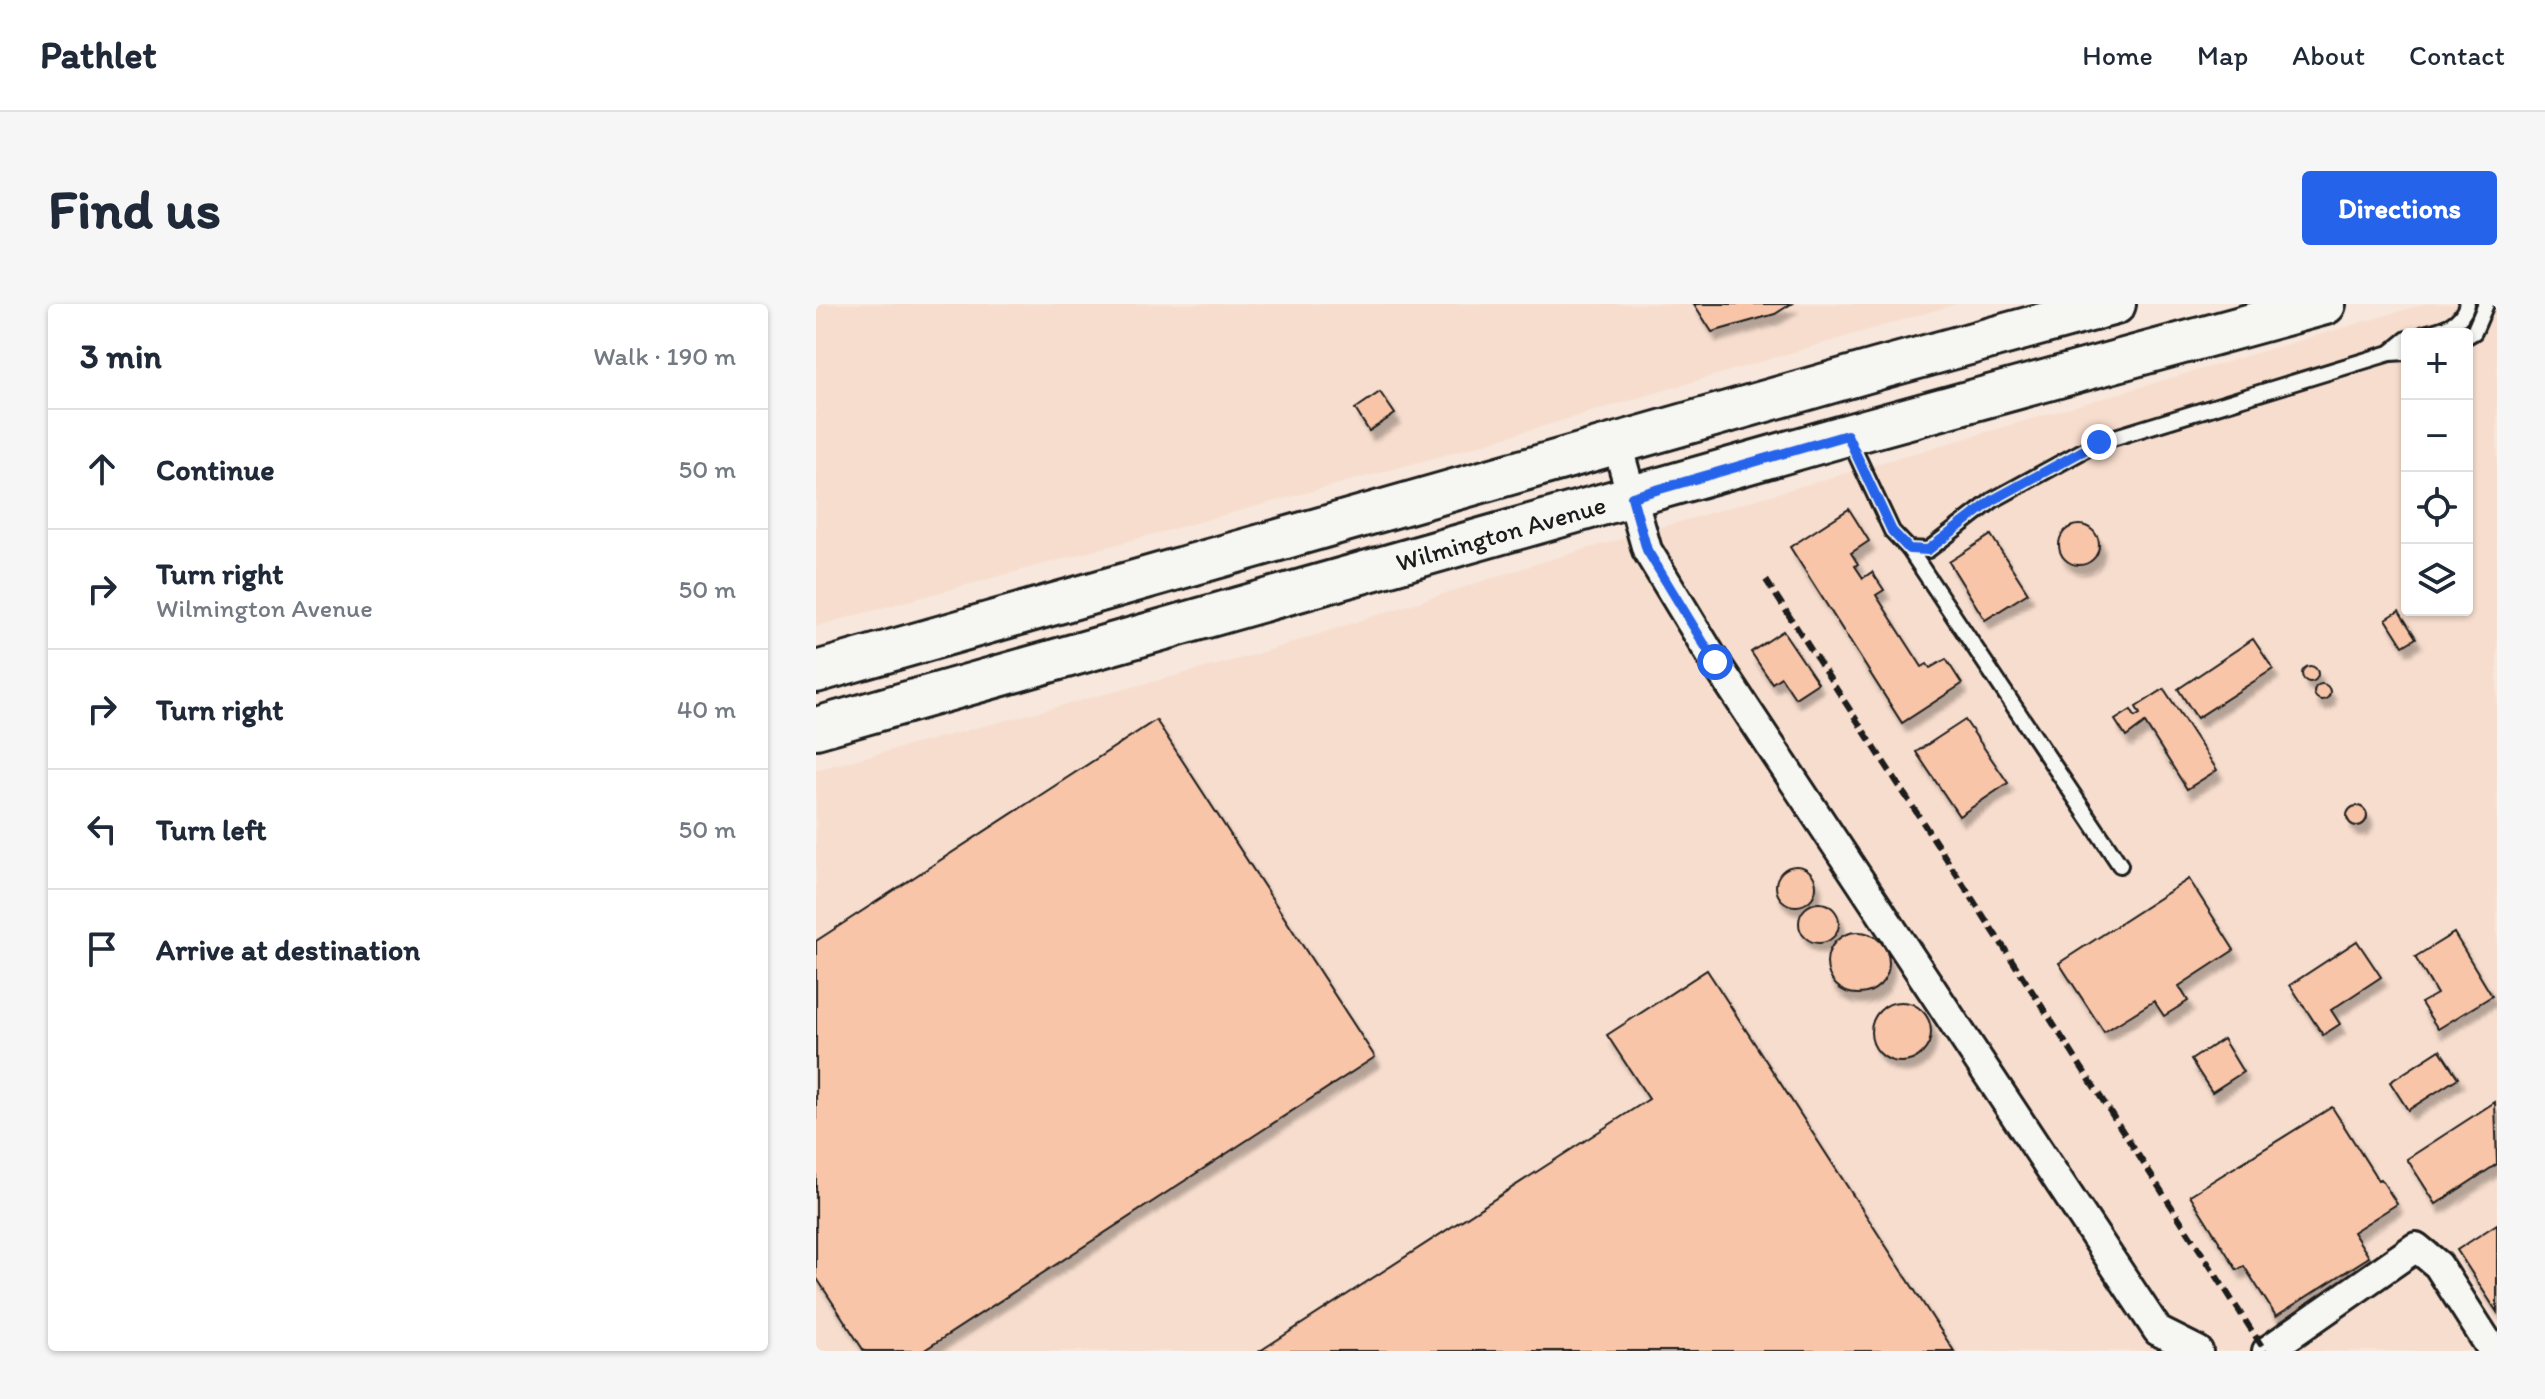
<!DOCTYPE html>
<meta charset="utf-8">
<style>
:root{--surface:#fff;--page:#f6f6f7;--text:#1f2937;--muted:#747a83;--line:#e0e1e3;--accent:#2563eb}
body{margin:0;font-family:Itim,sans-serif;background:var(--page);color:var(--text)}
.controls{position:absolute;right:24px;top:24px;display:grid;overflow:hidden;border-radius:8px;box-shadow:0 2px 6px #0004}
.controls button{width:72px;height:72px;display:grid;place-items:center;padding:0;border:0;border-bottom:2px solid var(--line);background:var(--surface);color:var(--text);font:40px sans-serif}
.stop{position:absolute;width:24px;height:24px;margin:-18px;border:6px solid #2563eb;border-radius:50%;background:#fff}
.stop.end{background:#2563eb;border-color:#fff;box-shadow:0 2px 8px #0008}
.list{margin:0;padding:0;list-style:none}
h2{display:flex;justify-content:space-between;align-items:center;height:104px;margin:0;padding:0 32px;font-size:34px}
h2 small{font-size:26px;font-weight:400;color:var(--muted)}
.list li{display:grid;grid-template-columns:52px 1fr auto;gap:24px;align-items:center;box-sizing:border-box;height:120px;padding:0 32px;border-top:2px solid var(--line)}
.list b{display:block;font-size:30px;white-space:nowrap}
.list p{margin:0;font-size:26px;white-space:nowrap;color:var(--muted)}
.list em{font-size:26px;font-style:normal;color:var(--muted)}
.icon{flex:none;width:44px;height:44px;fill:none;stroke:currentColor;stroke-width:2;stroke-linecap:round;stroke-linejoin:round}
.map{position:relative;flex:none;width:1681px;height:1047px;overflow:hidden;border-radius:8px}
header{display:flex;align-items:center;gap:48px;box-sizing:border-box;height:112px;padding:0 40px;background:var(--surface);border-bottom:2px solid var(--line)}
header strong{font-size:38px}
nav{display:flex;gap:44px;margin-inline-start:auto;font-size:28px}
.intro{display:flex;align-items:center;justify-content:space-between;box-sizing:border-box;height:192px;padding:0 48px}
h1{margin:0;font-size:56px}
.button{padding:20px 36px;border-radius:8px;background:var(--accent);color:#fff;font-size:28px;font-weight:700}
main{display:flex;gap:48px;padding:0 48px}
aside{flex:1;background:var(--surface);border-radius:8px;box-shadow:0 2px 6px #0004}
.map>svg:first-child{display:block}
</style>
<header>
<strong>Pathlet</strong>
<nav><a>Home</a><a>Map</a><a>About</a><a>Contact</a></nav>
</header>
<div class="intro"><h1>Find us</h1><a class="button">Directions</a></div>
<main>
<aside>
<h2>3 min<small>Walk · 190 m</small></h2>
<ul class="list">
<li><svg class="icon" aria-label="ahead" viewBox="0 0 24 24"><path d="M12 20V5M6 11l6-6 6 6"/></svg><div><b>Continue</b></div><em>50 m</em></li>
<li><svg class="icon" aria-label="right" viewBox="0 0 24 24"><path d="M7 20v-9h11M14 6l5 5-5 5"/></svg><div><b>Turn right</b><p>Wilmington Avenue</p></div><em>50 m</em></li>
<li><svg class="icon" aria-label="right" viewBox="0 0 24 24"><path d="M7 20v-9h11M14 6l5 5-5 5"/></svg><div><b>Turn right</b></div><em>40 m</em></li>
<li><svg class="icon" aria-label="left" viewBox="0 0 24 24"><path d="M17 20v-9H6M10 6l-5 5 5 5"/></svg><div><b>Turn left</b></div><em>50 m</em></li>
<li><svg class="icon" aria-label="arrive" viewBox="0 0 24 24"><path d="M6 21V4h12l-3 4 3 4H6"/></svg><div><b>Arrive at destination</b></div></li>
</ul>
</aside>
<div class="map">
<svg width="1681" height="1047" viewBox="0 0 1681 1047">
<defs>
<filter id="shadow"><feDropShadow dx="5" dy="9" stdDeviation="2" flood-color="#0004"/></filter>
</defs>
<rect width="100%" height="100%" fill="#f7e7dc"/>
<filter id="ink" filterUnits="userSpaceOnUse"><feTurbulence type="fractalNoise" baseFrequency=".0125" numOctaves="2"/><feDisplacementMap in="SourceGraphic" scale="16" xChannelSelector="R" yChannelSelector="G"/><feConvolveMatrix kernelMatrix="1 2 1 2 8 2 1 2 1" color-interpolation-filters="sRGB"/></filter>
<g filter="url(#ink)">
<!-- built -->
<g fill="#f7ddcd" fill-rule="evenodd">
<polygon points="0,0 1140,0 632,150 0,322"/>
<path d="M 1609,0 L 1681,0 L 1681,1047 L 0,1047 L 0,466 L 435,352 L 730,257 ZM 1591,30 L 1651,30 L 1651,306 L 1591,306 Z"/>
</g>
<!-- building -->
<g fill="#f8c5a9" stroke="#1c1c1c" stroke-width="2" filter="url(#shadow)">
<polygon points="878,0 975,0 959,10 896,28"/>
<polygon points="564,88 579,110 553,127 539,105"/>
<polygon points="1033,205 1053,237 1035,249 1042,260 1039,262 1047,274 1056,268 1068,286 1060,291 1106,363 1111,360 1114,364 1130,355 1146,380 1086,419 974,243"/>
<circle cx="1263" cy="241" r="20"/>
<polygon points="1175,231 1212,289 1169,316 1133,258"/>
<polygon points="1583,307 1600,334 1587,342 1570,315"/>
<polygon points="967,327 1002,379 979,394 965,373 956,379 935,348"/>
<polygon points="1437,335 1457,365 1381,414 1362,385"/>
<circle cx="1494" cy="370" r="8"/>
<circle cx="1506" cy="388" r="8"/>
<polygon points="1348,385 1401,466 1371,485 1329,419 1310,433 1299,416 1315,406 1319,413 1324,410 1320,403"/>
<polygon points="340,416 559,753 107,1047 48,1047 0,973 0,637"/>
<polygon points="1149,416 1192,479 1143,512 1100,448"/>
<circle cx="1541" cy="512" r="10"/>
<circle cx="980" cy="582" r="20"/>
<polygon points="1373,575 1418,646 1363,682 1372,697 1348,712 1338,697 1288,728 1243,659"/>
<circle cx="1003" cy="619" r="20"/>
<circle cx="1042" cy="659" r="31"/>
<polygon points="1638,629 1676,692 1622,725 1605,699 1621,690 1599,653"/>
<polygon points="1541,637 1565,673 1515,706 1524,720 1507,731 1474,681"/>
<polygon points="891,666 1138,1047 444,1047 833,795 791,731"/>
<circle cx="1085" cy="728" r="30"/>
<polygon points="1407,735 1427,768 1396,788 1375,756"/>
<polygon points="1624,746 1642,774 1592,806 1574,778"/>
<polygon points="1679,798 1681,860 1620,900 1591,855"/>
<polygon points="1516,803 1562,876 1565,875 1581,900 1537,928 1553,953 1460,1012 1428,962 1421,966 1374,891"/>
<polygon points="1681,920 1681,1008 1641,946"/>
</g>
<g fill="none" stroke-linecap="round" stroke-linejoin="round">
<!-- lane casing -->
<g stroke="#1c1c1c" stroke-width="20">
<g id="lane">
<path d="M 1608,30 C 1628,25 1645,21 1651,0"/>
<polyline points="1651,32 1658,28 1670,0"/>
<polyline points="1574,49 1591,35"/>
<polyline points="1033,135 1076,227 1093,245 1112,246 1177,196 1283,138 1574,49 1591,48"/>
<polyline points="1093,245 1304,561"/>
</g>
</g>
<!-- street casing -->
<g stroke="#1c1c1c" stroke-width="34">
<g id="street">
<polyline points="801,140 831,246 899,358 1342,1027 1382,1047"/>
<polyline points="1451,1047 1600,943 1622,961 1677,1047"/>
</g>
</g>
<!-- secondary casing -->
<g stroke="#1c1c1c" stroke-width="46">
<g id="secondary">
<polyline points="0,368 1062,65 1299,0"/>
<path id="s1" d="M 0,424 L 1031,131 L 1509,0"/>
</g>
</g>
<!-- lane -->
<use href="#lane" stroke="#f6f6f2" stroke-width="14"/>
<!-- street -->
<use href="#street" stroke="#f6f6f2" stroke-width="28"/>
<!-- secondary -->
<use href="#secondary" stroke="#f6f6f2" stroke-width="40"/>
<!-- rail -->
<polyline stroke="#1c1c1c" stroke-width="6" stroke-dasharray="12 6" stroke-linecap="butt" points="950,276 1449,1047"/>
</g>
</g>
<g fill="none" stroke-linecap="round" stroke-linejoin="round" filter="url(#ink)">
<!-- route -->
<polyline stroke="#2563eb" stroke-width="10" points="899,358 831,246 816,193 1031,131 1076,227 1093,245 1112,246 1177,196 1283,138"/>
</g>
<g text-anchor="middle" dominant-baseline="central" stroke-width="8" stroke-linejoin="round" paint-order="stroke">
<!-- street labels -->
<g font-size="26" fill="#1c1c1c" stroke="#f6f6f2">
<text stroke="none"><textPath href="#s1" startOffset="712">Wilmington Avenue</textPath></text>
</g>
</g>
</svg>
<div class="controls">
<button>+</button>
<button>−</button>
<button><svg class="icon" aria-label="locate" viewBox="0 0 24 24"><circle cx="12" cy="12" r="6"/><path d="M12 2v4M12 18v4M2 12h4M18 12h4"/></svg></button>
<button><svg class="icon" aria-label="layers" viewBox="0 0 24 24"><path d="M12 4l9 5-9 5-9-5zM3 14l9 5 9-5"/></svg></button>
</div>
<div class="stop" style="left:899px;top:358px"></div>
<div class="stop end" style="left:1283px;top:138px"></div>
</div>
</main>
